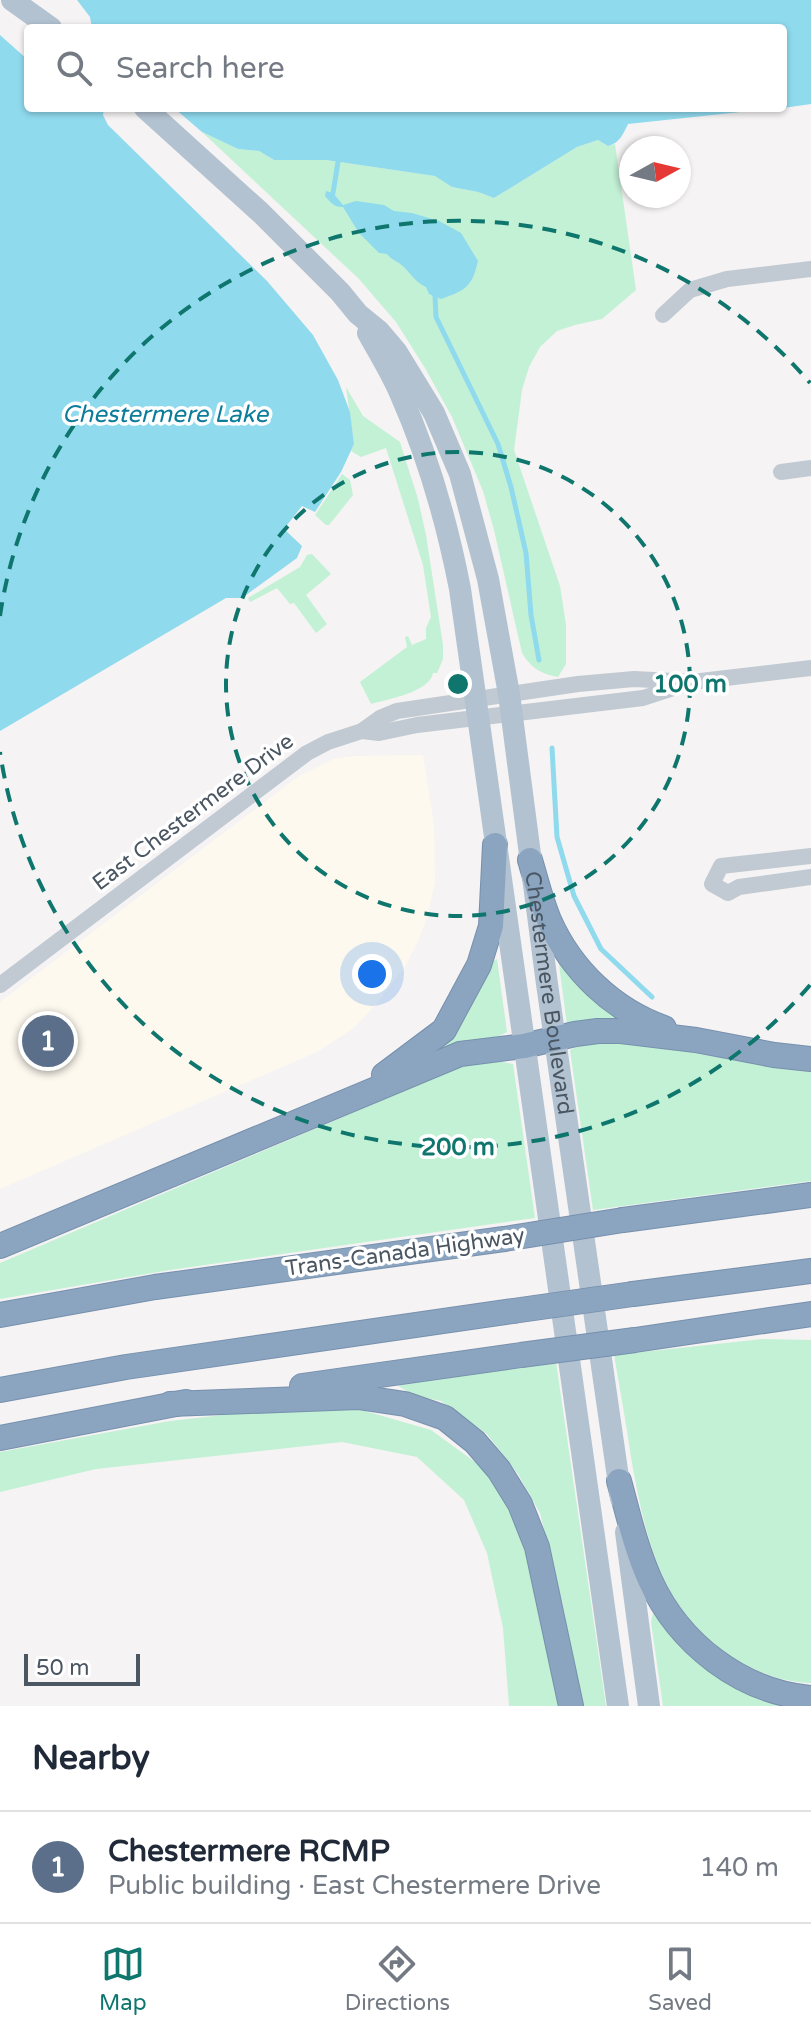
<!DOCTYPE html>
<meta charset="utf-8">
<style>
:root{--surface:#fff;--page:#f2f2f3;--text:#1f2937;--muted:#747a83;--line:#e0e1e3;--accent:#0f766e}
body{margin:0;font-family:"Varela Round",sans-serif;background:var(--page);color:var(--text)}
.compass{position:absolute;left:619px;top:136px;width:72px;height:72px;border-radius:50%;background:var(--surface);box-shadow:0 2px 6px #0004;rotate:82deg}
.scale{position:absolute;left:24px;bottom:20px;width:116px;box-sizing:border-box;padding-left:8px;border:4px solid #4a5661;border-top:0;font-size:22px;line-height:28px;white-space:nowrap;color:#4a5661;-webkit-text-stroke:6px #fff;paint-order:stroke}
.you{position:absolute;left:372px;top:974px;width:28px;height:28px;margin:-20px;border:6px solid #fff;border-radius:50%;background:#1a73e8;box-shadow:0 0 0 12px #1a73e833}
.badge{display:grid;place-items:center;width:52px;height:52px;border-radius:50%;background:var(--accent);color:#fff;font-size:26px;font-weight:700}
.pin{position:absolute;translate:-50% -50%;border:4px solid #fff;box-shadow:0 2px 8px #0006}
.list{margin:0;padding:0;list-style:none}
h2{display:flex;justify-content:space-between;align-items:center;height:104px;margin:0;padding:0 32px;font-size:34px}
h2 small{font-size:26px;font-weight:400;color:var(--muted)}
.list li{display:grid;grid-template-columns:52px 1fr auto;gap:24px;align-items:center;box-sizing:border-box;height:112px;padding:0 32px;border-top:2px solid var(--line)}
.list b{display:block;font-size:30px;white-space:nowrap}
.list p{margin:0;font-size:26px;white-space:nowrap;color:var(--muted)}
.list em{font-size:26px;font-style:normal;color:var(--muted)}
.icon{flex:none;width:44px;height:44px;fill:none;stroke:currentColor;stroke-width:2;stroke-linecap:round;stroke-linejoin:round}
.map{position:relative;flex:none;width:811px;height:1706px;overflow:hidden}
.search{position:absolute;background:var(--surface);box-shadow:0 2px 6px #0004;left:24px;right:24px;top:24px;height:88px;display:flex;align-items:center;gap:20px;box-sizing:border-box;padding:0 28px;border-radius:8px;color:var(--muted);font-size:30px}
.sheet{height:216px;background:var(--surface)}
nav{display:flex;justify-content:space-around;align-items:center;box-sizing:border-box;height:112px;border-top:2px solid var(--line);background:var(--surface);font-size:22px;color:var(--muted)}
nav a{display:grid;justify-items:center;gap:4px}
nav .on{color:var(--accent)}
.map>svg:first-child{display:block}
</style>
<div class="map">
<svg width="811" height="1706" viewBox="0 0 811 1706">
<rect width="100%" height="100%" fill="#f5f3f3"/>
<!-- commercial -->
<polygon fill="#fdf9ef" points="423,755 434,824 435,882 427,918 418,941 406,965 377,1003 355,1027 317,1052 0,1189 0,1002 299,776 333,759 355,756"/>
<!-- green -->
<g fill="#c3f1d5">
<path d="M 202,132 L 238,149 L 259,151 L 274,160 L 326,160 L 436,176 L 452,187 L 478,192 L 494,198 L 577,147 L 598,140 L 608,146 L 615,144 L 636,290 L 602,319 L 575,325 L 557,331 L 540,347 L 529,367 L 522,390 L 514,450 L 560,586 L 566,625 L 566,664 L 558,677 C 540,673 532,669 522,653 L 494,530 L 483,491 L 452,417 L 425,368 L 396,322 L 359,279 Z"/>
<path d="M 346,387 L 363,416 L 400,442 L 418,499 L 426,535 L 443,645 L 443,659 L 437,673 L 433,673 C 430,692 388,699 371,704 L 360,682 L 407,647 L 405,637 L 408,636 L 412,645 L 426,639 L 426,628 L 431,617 L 423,565 L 386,448 L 361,457 L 351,451 L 354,444 Z"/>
<polygon points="342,474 350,480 353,495 329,525 326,525 315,515"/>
<polygon points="312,554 331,574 306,595 327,624 316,633 294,603 290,604 277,588 250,602 248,598 300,567 307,555"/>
<polygon points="558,957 618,1018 612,1021 567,1025"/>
<path d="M 497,959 L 507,1032 L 499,1036 L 443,1049 L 442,1043 C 466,1016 478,996 491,962 Z"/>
<polygon points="588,1041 645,1044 737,1060 811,1069 811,1181 593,1210 570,1050"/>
<polygon points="493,1060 513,1064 535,1218 170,1270 0,1299 0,1263 474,1061"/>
<path d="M 763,1339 L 811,1340 L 811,1683 C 786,1682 764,1675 742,1663 C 663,1621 645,1538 631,1457 C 626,1423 620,1389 614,1355 Z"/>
<polygon points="556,1362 606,1706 582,1706 563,1605 540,1513 518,1474 487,1434 441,1401 416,1396 398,1386 408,1383"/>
<polygon points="351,1407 431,1430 486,1470 523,1532 558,1706 509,1706 503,1628 487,1553 464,1500 417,1457 342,1442 96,1469 0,1492 0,1452 170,1421 258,1411"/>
<polygon points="654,1608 665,1626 690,1655 711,1672 810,1706 663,1706 651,1622"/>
</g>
<!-- water -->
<g fill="#90daee">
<polygon points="77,0 811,0 811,104 783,108 783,28 92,28 90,17"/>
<polygon points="0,35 28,60 28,108 104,108 103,115 108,125 267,281 313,335 338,380 350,412 354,444 341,472 315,512 302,506 284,529 302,546 297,558 242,598 226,598 0,731"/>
<path d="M 174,108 L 779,108 L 628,124 C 623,134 620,143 608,146 L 598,140 L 577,147 L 494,198 L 478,192 L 452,187 L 435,176 L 326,160 L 274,160 L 259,151 L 238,149 L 202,132 Z"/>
<path d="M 326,191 L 333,193 L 343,205 L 356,201 L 384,205 L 394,211 L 412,213 L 439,221 L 461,233 L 478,261 C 472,287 466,290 441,299 L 429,294 L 426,287 C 414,282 409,270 399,263 C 394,260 390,258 387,254 L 379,253 L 359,233 L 343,207 C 335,208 330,202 325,196 Z"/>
</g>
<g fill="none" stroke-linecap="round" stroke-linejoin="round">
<!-- stream -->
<g stroke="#90daee" stroke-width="5">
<polyline points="333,193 338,162"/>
<polyline points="435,296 436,317 498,444 511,487 526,553 531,615 539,660"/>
<polyline points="552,748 557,837 574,896 601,949 652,997"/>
</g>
<!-- highway casing -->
<g stroke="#7690ad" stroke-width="26">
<g id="highway">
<path d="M 530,860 C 536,880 541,901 549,920 C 571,970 613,1010 664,1028"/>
<polyline points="384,1075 444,1030 479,965 491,926 495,845"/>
<polyline points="623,1220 811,1195"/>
<polyline points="0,1246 460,1054 524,1046 575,1034 598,1031 621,1031 696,1040 774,1055 811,1059"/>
<polyline points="633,1294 811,1271"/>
<polyline points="0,1315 155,1287 504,1239"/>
<polyline points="635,1340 811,1314"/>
<polyline points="302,1386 521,1355"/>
<polyline points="0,1390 126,1367 513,1311"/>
<polyline points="170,1404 358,1397 405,1404 445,1418 475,1442 499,1470 520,1504 537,1547 571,1706"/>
<polyline points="0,1438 186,1402"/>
<path d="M 619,1481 C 628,1514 636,1549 650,1580 C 679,1644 741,1692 811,1698"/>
</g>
</g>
<!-- minor -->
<g stroke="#c1cad2" stroke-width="16">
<polyline points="663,315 690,290 727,279 811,269"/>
<polyline points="781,472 811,468"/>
<polyline points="362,731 379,733 417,725 643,698 683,685"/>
<polyline points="811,856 721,866 712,884 728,893 739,887 811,877"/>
<polyline points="0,985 307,753 328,742 362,731 380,718 397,711 578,684 634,679 692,682 811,668"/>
</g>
<!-- major -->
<g stroke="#b3c2d1" stroke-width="22">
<polyline points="12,0 51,28"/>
<path id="s1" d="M 145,108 L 261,213 L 340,292 L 358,314 L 379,331 L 396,351 L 434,413 L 460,474 L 488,579 L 509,694 L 547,984 L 621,1498"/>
<path d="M 368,333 C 379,353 391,372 400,393 C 428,456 447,522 460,589 L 618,1706"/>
<polyline points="626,1532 649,1706"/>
</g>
<!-- highway -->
<use href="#highway" stroke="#8ba5c1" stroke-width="24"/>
<!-- highway-bridge casing -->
<g stroke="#7690ad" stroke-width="26" stroke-linecap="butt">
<g id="highway-bridge">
<polyline points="504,1239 623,1220"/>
<polyline points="513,1311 633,1294"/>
<polyline points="521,1355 635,1340"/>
</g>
</g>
<!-- highway-bridge -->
<use href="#highway-bridge" stroke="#8ba5c1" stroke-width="24"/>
</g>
<!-- distance rings -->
<g fill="none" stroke="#0f766e" stroke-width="4" stroke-dasharray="14 10">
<circle cx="458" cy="684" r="232"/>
<path d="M810 985A463 463 0 0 1 0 752M0 616A463 463 0 0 1 810 383"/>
</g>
<g text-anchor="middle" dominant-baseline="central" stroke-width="7" stroke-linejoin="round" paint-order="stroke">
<!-- street labels -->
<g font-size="22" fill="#4a5661" stroke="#fff">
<text transform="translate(193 812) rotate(-37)">East Chestermere Drive</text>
<text stroke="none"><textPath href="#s1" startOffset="1016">Chestermere Boulevard</textPath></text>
<text transform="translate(405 1252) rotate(-8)">Trans-Canada Highway</text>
</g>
<!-- water labels -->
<g font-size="24" font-style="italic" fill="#0c7c9b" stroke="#fff">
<text x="165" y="414">Chestermere Lake</text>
</g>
</g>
<circle cx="458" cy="684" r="12" fill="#0f766e" stroke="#fff" stroke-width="4"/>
<g font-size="24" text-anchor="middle" font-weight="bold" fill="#0f766e" stroke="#fff" stroke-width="7" stroke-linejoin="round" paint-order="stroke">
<text x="690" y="692">100 m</text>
<text x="458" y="1155">200 m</text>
</g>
</svg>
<svg class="compass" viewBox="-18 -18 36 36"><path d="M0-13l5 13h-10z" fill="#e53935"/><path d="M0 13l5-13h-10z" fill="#747a83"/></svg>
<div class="scale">50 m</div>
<div class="you"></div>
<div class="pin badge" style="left:48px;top:1041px;background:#5c6f8a">1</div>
<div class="search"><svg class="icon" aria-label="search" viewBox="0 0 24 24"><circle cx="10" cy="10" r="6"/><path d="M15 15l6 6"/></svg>Search here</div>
</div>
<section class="sheet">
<h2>Nearby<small></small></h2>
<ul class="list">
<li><span class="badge" style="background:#5c6f8a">1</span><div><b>Chestermere RCMP</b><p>Public building · East Chestermere Drive</p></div><em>140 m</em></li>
</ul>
</section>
<nav>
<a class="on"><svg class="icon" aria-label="map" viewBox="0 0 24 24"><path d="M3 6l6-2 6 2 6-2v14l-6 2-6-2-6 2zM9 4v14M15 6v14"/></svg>Map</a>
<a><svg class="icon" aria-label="directions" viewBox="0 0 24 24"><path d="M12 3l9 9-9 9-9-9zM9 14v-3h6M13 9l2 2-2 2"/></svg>Directions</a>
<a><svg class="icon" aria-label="saved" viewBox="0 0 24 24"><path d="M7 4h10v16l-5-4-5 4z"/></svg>Saved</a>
</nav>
